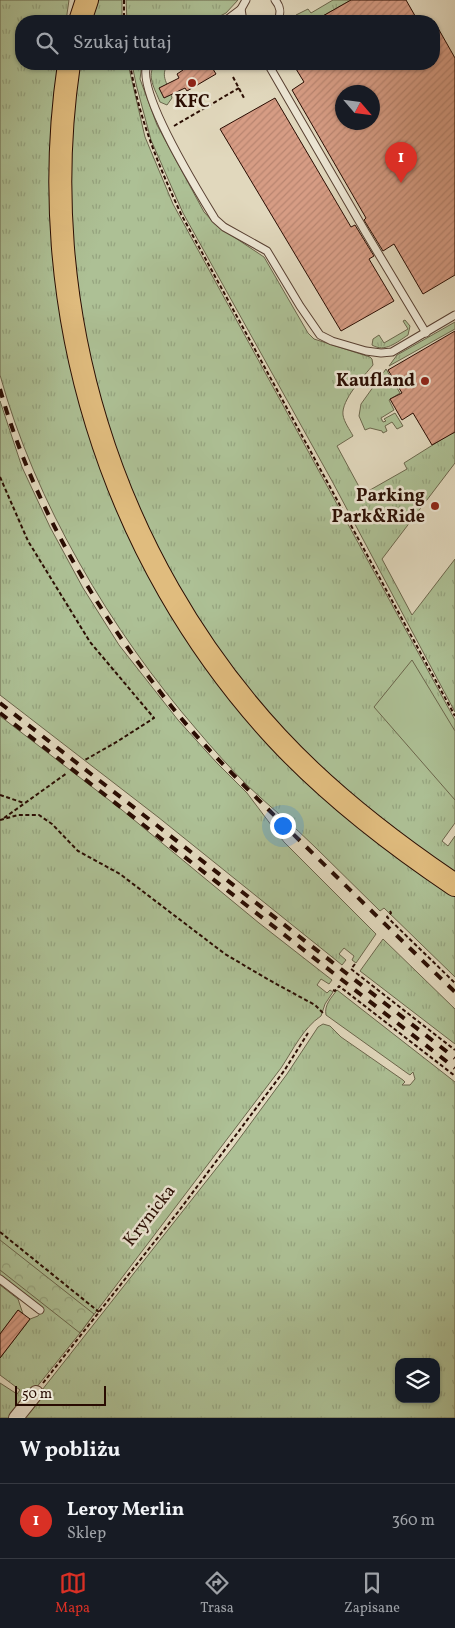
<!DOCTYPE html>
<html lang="pl">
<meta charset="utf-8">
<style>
:root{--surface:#171b24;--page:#242831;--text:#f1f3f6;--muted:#9ea1a6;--line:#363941;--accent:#d93025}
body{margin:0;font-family:Vollkorn,serif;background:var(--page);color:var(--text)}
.controls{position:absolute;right:15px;bottom:15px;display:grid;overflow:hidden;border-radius:10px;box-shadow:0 1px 4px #0004}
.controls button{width:45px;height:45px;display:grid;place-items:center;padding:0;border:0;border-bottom:1px solid var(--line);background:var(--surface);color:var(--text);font:25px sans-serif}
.compass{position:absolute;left:335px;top:85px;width:45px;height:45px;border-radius:50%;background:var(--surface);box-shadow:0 1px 4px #0004;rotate:118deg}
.scale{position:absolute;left:15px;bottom:12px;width:91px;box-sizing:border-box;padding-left:5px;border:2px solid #290c02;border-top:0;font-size:14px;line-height:18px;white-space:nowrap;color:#290c02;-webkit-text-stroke:4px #ece6d4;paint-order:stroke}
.you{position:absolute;left:282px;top:825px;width:18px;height:18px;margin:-12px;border:4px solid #fff;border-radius:50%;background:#1a73e8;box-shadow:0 0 0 8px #1a73e833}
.badge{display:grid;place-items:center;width:32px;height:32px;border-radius:50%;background:var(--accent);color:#fff;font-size:16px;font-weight:700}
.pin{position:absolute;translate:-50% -41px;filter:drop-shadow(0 1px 2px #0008)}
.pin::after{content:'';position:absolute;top:26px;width:18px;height:15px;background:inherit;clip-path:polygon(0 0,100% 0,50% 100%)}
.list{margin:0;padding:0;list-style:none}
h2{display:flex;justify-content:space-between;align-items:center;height:65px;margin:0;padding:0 20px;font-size:21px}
h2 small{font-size:16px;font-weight:400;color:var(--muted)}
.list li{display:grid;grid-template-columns:32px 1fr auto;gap:15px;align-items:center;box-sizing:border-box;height:75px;padding:0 20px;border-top:1px solid var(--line)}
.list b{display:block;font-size:19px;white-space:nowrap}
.list p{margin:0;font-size:16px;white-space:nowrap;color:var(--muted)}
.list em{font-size:16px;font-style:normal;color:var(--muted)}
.icon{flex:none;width:28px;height:28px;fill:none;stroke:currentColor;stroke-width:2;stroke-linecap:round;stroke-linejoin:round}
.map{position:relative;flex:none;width:455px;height:1418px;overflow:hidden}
.search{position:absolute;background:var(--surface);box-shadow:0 1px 4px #0004;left:15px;right:15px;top:15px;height:55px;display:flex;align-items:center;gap:12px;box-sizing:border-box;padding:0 18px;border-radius:20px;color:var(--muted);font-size:19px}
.sheet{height:140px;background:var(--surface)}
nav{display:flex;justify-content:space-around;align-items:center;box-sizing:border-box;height:70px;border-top:1px solid var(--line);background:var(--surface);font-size:14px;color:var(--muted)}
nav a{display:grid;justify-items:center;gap:2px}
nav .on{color:var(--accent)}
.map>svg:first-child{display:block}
</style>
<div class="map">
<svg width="455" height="1418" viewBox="0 0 455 1418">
<defs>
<pattern id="grass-tufts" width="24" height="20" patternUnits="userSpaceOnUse" patternTransform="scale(1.25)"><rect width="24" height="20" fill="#adc095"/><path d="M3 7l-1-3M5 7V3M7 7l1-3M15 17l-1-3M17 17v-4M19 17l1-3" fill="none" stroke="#95a47f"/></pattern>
<pattern id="forest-crowns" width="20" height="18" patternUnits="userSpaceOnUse" patternTransform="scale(1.25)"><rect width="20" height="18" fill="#adc095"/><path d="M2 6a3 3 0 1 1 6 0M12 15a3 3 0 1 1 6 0" fill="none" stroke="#95a47f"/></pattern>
<pattern id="building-hatch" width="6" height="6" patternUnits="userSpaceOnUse" patternTransform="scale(1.25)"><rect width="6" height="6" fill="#d69c84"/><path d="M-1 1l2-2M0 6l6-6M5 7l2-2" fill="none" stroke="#b88570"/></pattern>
</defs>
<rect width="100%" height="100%" fill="#e1d8bd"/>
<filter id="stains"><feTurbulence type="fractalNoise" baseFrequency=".004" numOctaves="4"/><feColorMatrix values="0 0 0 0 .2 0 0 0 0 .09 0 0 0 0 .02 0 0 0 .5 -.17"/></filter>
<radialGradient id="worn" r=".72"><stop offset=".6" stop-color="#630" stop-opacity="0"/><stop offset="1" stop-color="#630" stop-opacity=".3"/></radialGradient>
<!-- grass -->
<g fill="url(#grass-tufts)" stroke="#6b664c" fill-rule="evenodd">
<path d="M 0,0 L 69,0 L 66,21 L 21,21 L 21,64 L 61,64 L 71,360 L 218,678 L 455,894 L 455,977 L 384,908 L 380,911 C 358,890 337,868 315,847 C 294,826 270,807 248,786 C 230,768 213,749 197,730 C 111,631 35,502 0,375 Z"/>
<polygon points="93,0 122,0 122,21 86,21"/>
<polygon points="126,0 238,0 226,13 210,21 127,21"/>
<polygon points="333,0 351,0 314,21 290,21 296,15 308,9 311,13"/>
<polygon points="77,64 128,64 145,137 173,204 455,720 455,823 442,841 448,846 455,836 455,877 397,837 283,733 195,618 130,493 86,357 68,197"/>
<path d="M 132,64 L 142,64 L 140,79 L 157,125 L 204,212 L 216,225 L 264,257 L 308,333 L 314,339 L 370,357 L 372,359 L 373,365 C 364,376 341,400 343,415 C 344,422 350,430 353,436 L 337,446 L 363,494 L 407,469 L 404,463 L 455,431 L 455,463 L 382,559 L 412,615 L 455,559 L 455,712 L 332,481 L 183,213 L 151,140 L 136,84 Z"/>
<path d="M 155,64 L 168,64 C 159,77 169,84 172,98 L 167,105 L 160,102 C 155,89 146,76 155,64 Z"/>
<path d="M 405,320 L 410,326 L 408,335 C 397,342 385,353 372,345 L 373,339 L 379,335 L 384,343 L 408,329 L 403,321 Z"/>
<polygon points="455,322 455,329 389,366 397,355"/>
<polygon points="386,369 400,393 389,400 394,410 381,418 383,422 386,421 384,419 395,413 403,426 397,429 392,422 385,426 387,431 383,433 382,431 370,428 365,430 359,416 361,404"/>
<polygon points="0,401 22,467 50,527 83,588 119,645 178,720 216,762 247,793 284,842 376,934 356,963 352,960 354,956 344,948 339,954 346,960 342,965 158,817 0,695"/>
<path d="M 0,716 L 122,810 L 259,923 L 332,980 L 329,984 L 321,979 L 317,985 L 327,993 L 330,990 L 333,992 L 325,1004 L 321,1016 C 303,1028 293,1050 281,1068 L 80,1333 L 12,1418 L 0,1418 L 0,1383 L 17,1394 L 20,1390 L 0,1375 L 0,1358 L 30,1319 L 38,1316 L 43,1309 L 0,1276 Z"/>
<polygon points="383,939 455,1009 455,1044 360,971"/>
<path d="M 337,990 L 455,1082 L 455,1418 L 20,1418 L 234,1146 L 287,1074 L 318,1027 L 323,1024 L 330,1026 L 341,1037 L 403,1080 L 405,1082 L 402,1085 L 410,1085 L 415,1079 L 413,1072 L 410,1075 L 407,1073 L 326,1015 C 324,1005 331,998 337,990 ZM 399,1362 L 436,1362 L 436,1399 L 399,1399 Z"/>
<polygon points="0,1285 18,1299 23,1314 18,1310 0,1334"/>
</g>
<!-- forest -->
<polygon fill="url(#forest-crowns)" stroke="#6b664c" points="0,1240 94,1314 80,1333 0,1270"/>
<!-- pitch -->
<polygon fill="#adc095" stroke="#6b664c" points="412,660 455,731 455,800 374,707"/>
<!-- building -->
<g fill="url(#building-hatch)" stroke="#290c02" fill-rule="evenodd">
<polygon points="351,0 406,0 418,21 314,21"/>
<path d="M 434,21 L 455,58 L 455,275 L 423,294 L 394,244 L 383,251 L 364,220 L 366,218 L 292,90 L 304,82 L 293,64 L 434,64 ZM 342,92 L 372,92 L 372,122 L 342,122 Z"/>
<polygon points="187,64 210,64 216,74 187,91 185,88 164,98 159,88 179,78 177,74 183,70 182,67"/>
<polygon points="275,98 351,227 355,225 374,256 369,259 394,301 341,331 220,129"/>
<polygon points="455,331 455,432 432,445 413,413 402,420 390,399 402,393 388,370"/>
<polygon points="18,1310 30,1319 0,1358 0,1334"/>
</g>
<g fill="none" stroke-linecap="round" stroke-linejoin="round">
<!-- lane casing -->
<g stroke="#573f31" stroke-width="9">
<g id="lane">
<path d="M 275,0 C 281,7 281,13 278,21"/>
<polyline points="225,21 241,9"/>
<polyline points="243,21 241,9 246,0"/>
<path d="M 147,64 C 136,92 198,191 215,219 L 224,227 L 267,251 L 300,306 L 320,335 L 332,341 L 366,351 L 381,353 L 392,352 L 455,315"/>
<polyline points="268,64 366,233 426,333"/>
<polyline points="0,1279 40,1310"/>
</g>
</g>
<!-- street casing -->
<g stroke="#573f31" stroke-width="16">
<polyline id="street" points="16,1418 36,1393"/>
</g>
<!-- primary casing -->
<g stroke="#290c02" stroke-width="24">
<g id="primary">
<polyline points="80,21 87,0"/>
<path d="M 69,64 C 33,306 110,558 277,738 C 330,795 391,842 455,885"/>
</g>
</g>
<!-- path -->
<g stroke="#290c02" stroke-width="2" stroke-dasharray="4 2.5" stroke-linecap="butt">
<polyline points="124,0 124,21"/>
<path d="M 130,64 C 139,119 158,164 181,214 L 455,716"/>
<polyline points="233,77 245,100"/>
<polyline points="174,126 239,88"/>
<polyline points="0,477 28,541 90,642 154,718 118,741 85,760"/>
<polyline points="0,795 24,803"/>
<polyline points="4,818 67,773"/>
<polyline points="0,820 18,815 39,815 52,824 78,851 120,874 225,954 269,980 315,1005 324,1014"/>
<polyline points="390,911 391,913 387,917 455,983"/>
<polyline points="355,964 351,969 455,1050"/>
<polyline points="333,990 335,991 339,986 455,1076"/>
<polyline points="0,1232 99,1312"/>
<polyline points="43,1383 178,1212 284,1071 308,1033"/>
</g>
<!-- lane -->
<use href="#lane" stroke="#ece6d4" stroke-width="7"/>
<!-- street -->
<use href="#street" stroke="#ece6d4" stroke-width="14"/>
<!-- primary -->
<use href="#primary" stroke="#e0bc7e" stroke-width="22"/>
<!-- rail -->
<g stroke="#290c02" stroke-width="4" stroke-dasharray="9 9" stroke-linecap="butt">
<path d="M 0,389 C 32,503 95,609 168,702 C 204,748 246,787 287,828 C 343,883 399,938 455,992"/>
<polyline points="0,703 455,1058"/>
<polyline points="0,713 455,1068"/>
</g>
</g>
<!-- markers -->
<g fill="#8f2418" stroke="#ece6d4" stroke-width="2">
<circle cx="192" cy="83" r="5"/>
<circle cx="425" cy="381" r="5"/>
<circle cx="435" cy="506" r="5"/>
</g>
<g text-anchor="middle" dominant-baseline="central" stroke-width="5" stroke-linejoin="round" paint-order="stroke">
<!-- poi labels -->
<g font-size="18" font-weight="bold" fill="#290c02" stroke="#ece6d4" text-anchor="end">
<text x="192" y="102" text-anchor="middle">KFC</text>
<text x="415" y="381">Kaufland</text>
<text x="425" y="496">Parking<tspan x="425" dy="21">Park&amp;Ride</tspan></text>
</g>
<!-- street labels -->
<g font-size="18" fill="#290c02" stroke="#ece6d4">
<text transform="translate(150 1216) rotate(-52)">Krynicka</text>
</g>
</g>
<rect width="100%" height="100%" filter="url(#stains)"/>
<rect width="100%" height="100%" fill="url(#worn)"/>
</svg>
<div class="controls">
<button><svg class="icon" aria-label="layers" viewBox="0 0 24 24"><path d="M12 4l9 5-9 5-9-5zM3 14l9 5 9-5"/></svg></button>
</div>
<svg class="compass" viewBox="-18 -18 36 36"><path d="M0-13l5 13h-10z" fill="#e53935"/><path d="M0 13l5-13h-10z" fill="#9ea1a6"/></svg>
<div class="scale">50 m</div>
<div class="you"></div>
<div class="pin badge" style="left:401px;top:183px">1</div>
<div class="search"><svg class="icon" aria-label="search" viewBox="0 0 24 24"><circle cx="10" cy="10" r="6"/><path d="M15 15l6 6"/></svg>Szukaj tutaj</div>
</div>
<section class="sheet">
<h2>W pobliżu<small></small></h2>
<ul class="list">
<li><span class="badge">1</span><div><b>Leroy Merlin</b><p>Sklep</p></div><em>360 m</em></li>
</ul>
</section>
<nav>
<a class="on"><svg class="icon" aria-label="map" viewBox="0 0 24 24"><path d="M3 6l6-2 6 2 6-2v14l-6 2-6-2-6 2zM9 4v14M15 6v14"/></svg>Mapa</a>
<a><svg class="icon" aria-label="directions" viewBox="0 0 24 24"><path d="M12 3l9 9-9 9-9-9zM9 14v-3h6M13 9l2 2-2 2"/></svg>Trasa</a>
<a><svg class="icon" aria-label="saved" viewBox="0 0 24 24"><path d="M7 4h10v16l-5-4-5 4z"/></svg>Zapisane</a>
</nav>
